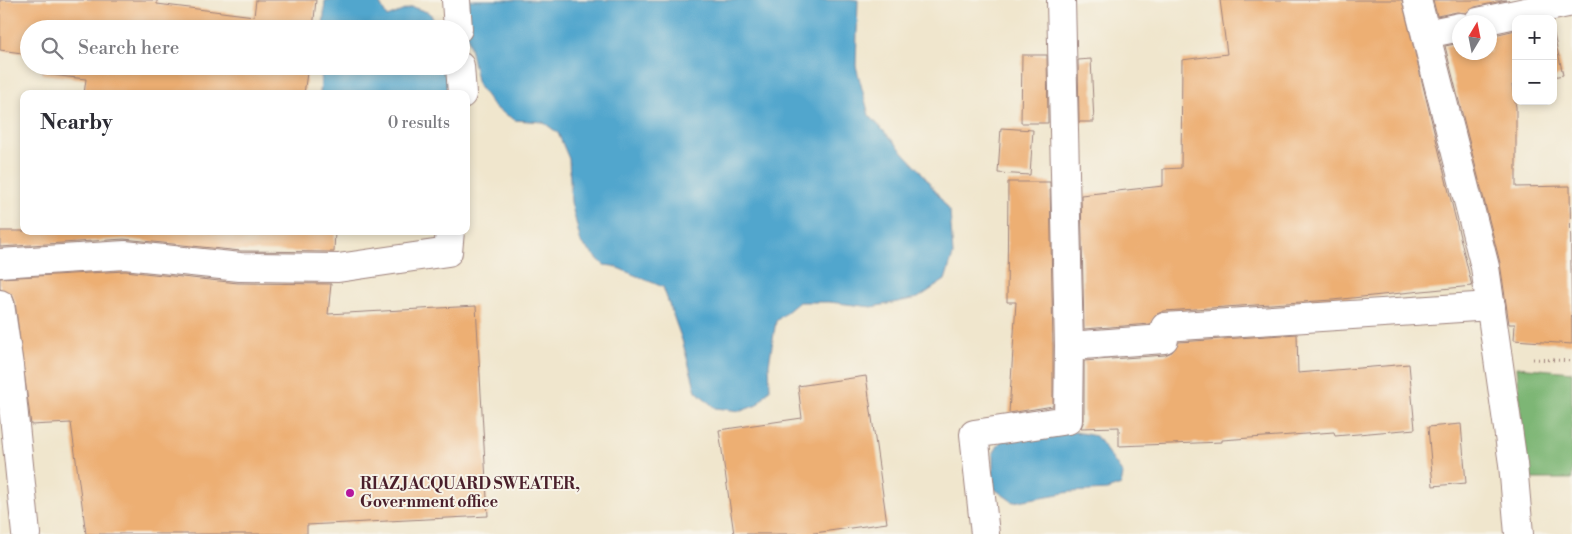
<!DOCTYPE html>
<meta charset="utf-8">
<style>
:root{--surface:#fff;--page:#f7f7f7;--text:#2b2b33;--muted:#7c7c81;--line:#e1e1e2}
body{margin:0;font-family:"Libre Bodoni",serif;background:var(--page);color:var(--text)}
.controls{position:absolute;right:15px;top:15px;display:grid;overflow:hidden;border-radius:10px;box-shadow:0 2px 8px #0003}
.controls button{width:45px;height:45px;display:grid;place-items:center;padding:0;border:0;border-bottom:1px solid var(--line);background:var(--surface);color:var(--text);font:25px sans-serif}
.compass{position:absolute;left:1452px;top:15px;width:45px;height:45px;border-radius:50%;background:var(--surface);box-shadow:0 2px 8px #0003;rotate:10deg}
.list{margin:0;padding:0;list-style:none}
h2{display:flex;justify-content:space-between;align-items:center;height:65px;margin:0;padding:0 20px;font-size:21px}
h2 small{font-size:16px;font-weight:400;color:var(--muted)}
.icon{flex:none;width:28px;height:28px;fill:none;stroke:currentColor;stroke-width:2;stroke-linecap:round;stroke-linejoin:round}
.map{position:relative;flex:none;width:1572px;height:534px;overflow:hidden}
.search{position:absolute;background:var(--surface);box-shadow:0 2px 8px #0003;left:20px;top:20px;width:450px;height:55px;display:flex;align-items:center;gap:12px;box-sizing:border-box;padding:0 18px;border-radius:28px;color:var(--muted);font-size:19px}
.panel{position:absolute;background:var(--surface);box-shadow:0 2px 8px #0003;left:20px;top:90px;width:450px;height:145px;border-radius:10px}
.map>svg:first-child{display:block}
</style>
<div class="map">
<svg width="1572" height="534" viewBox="0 0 1572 534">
<rect width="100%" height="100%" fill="#f7f3e8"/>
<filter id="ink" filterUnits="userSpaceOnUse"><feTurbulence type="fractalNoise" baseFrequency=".02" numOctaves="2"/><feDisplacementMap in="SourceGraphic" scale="10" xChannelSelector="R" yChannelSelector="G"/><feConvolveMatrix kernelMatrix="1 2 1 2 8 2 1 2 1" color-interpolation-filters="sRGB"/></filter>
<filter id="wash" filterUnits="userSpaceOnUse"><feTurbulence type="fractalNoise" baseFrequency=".0096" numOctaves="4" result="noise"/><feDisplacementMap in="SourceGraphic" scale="20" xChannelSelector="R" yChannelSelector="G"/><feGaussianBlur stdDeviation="1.12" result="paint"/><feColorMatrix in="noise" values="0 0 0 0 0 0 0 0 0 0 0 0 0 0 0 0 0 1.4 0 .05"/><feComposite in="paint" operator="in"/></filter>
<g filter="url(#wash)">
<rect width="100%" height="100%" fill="#f0e6cd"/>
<!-- forest -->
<polygon fill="#7db674" stroke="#646a50" points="1517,367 1572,372 1572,479 1526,479"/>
<!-- water -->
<g fill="#51a6cd" stroke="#4e627c">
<polygon points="325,0 378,0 387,17 412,7 430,13 438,29 323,29"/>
<polygon points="466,0 858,0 856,66 869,115 919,169 950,211 953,255 945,280 918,298 872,307 829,302 799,302 776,321 769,364 770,389 757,405 741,411 715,408 696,391 682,340 663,287 613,266 604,265 581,243 571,202 569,159 558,133 543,122 515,120 495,108 478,85 467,33"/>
<polygon points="322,66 449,66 450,94 320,94"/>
<polygon points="1075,432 1096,436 1123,474 1121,485 1107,490 1070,492 1013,502 993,488 993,454 1002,439"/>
</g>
<g id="blocks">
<!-- building -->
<g fill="#edaf73">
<polygon points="0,0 157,0 157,4 254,16 256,0 316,0 313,29 29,29 29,54 0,50"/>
<polygon points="1220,0 1402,0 1472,286 1332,300 1164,311 1157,314 1150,324 1084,329 1081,195 1163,186 1163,169 1181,168 1182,60 1227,54"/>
<polygon points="1433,0 1506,0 1475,7 1466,13 1457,12 1437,16"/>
<polygon points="1516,30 1516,84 1512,85 1516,107 1516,187 1570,186 1572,344 1514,340 1515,324 1509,324 1500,263 1445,46 1460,43 1460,52 1490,52 1490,36"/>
<polygon points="1553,30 1563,75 1553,77"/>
<polygon points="1022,55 1047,55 1048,123 1021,123"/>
<polygon points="1091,59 1094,122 1079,122 1078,60"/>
<polygon points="43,66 308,66 304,94 84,94 86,79 42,74"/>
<polygon points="1001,128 1033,130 1030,175 998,173"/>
<polygon points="1008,182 1050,182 1053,346 1053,406 1009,413 1016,302 1007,302"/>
<polygon points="0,231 335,231 334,252 241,251 124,239 0,247"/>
<polygon points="125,271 238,283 331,284 328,314 476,306 488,516 307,525 307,534 86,534 71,423 31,425 15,302 12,294 0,289 0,278"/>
<polygon points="1297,334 1298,373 1409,364 1415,429 1335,436 1334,432 1222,440 1222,442 1119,446 1119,427 1081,428 1084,420 1084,361 1165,355 1172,352 1179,342"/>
<polygon points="866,376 887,523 807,534 734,534 719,430 802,418 798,386"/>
<polygon points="1461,424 1466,483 1433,486 1428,427"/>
</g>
</g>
</g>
<g filter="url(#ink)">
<use href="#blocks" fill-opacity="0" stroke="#9d827c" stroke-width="1"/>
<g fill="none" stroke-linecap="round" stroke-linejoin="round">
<!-- minor casing -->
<g stroke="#9d827c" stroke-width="30">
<g id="minor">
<polyline points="456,0 458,29"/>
<polyline points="1417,0 1485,267 1513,464 1519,534"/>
<polyline points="1478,22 1572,2"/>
<polyline points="1426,34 1460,27"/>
<polyline points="460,66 462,94"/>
<polyline points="0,263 125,255 240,267 338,268 448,252 450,231"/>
<polyline points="0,304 9,366 26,534"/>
<polyline points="1069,346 1164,339 1165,327 1491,306"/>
<polyline points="985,534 974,434 1068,420 1069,346 1061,0"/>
</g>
</g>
<!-- path -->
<polyline stroke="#9d827c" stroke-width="3" stroke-dasharray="1 4" stroke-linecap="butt" points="1533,359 1572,361"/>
<!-- minor -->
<use href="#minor" stroke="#fff" stroke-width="28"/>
</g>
</g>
<!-- markers -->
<circle fill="#b5179e" stroke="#f7f3e8" stroke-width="2" cx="350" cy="493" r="5"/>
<g text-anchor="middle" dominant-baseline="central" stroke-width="4" stroke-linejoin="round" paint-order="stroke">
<!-- poi labels -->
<g font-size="16" font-weight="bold" fill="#4a1f2b" stroke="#f7f3e8" text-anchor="start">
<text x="360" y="484">RIAZ JACQUARD SWEATER,<tspan x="360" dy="18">Government office</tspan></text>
</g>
</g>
</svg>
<div class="controls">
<button>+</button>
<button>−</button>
</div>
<svg class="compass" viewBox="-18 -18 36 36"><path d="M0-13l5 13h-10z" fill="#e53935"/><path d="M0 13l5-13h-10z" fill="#7c7c81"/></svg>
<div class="search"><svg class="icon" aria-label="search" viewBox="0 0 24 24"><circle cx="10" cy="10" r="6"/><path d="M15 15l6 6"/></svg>Search here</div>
<section class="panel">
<h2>Nearby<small>0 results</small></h2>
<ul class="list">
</ul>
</section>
</div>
